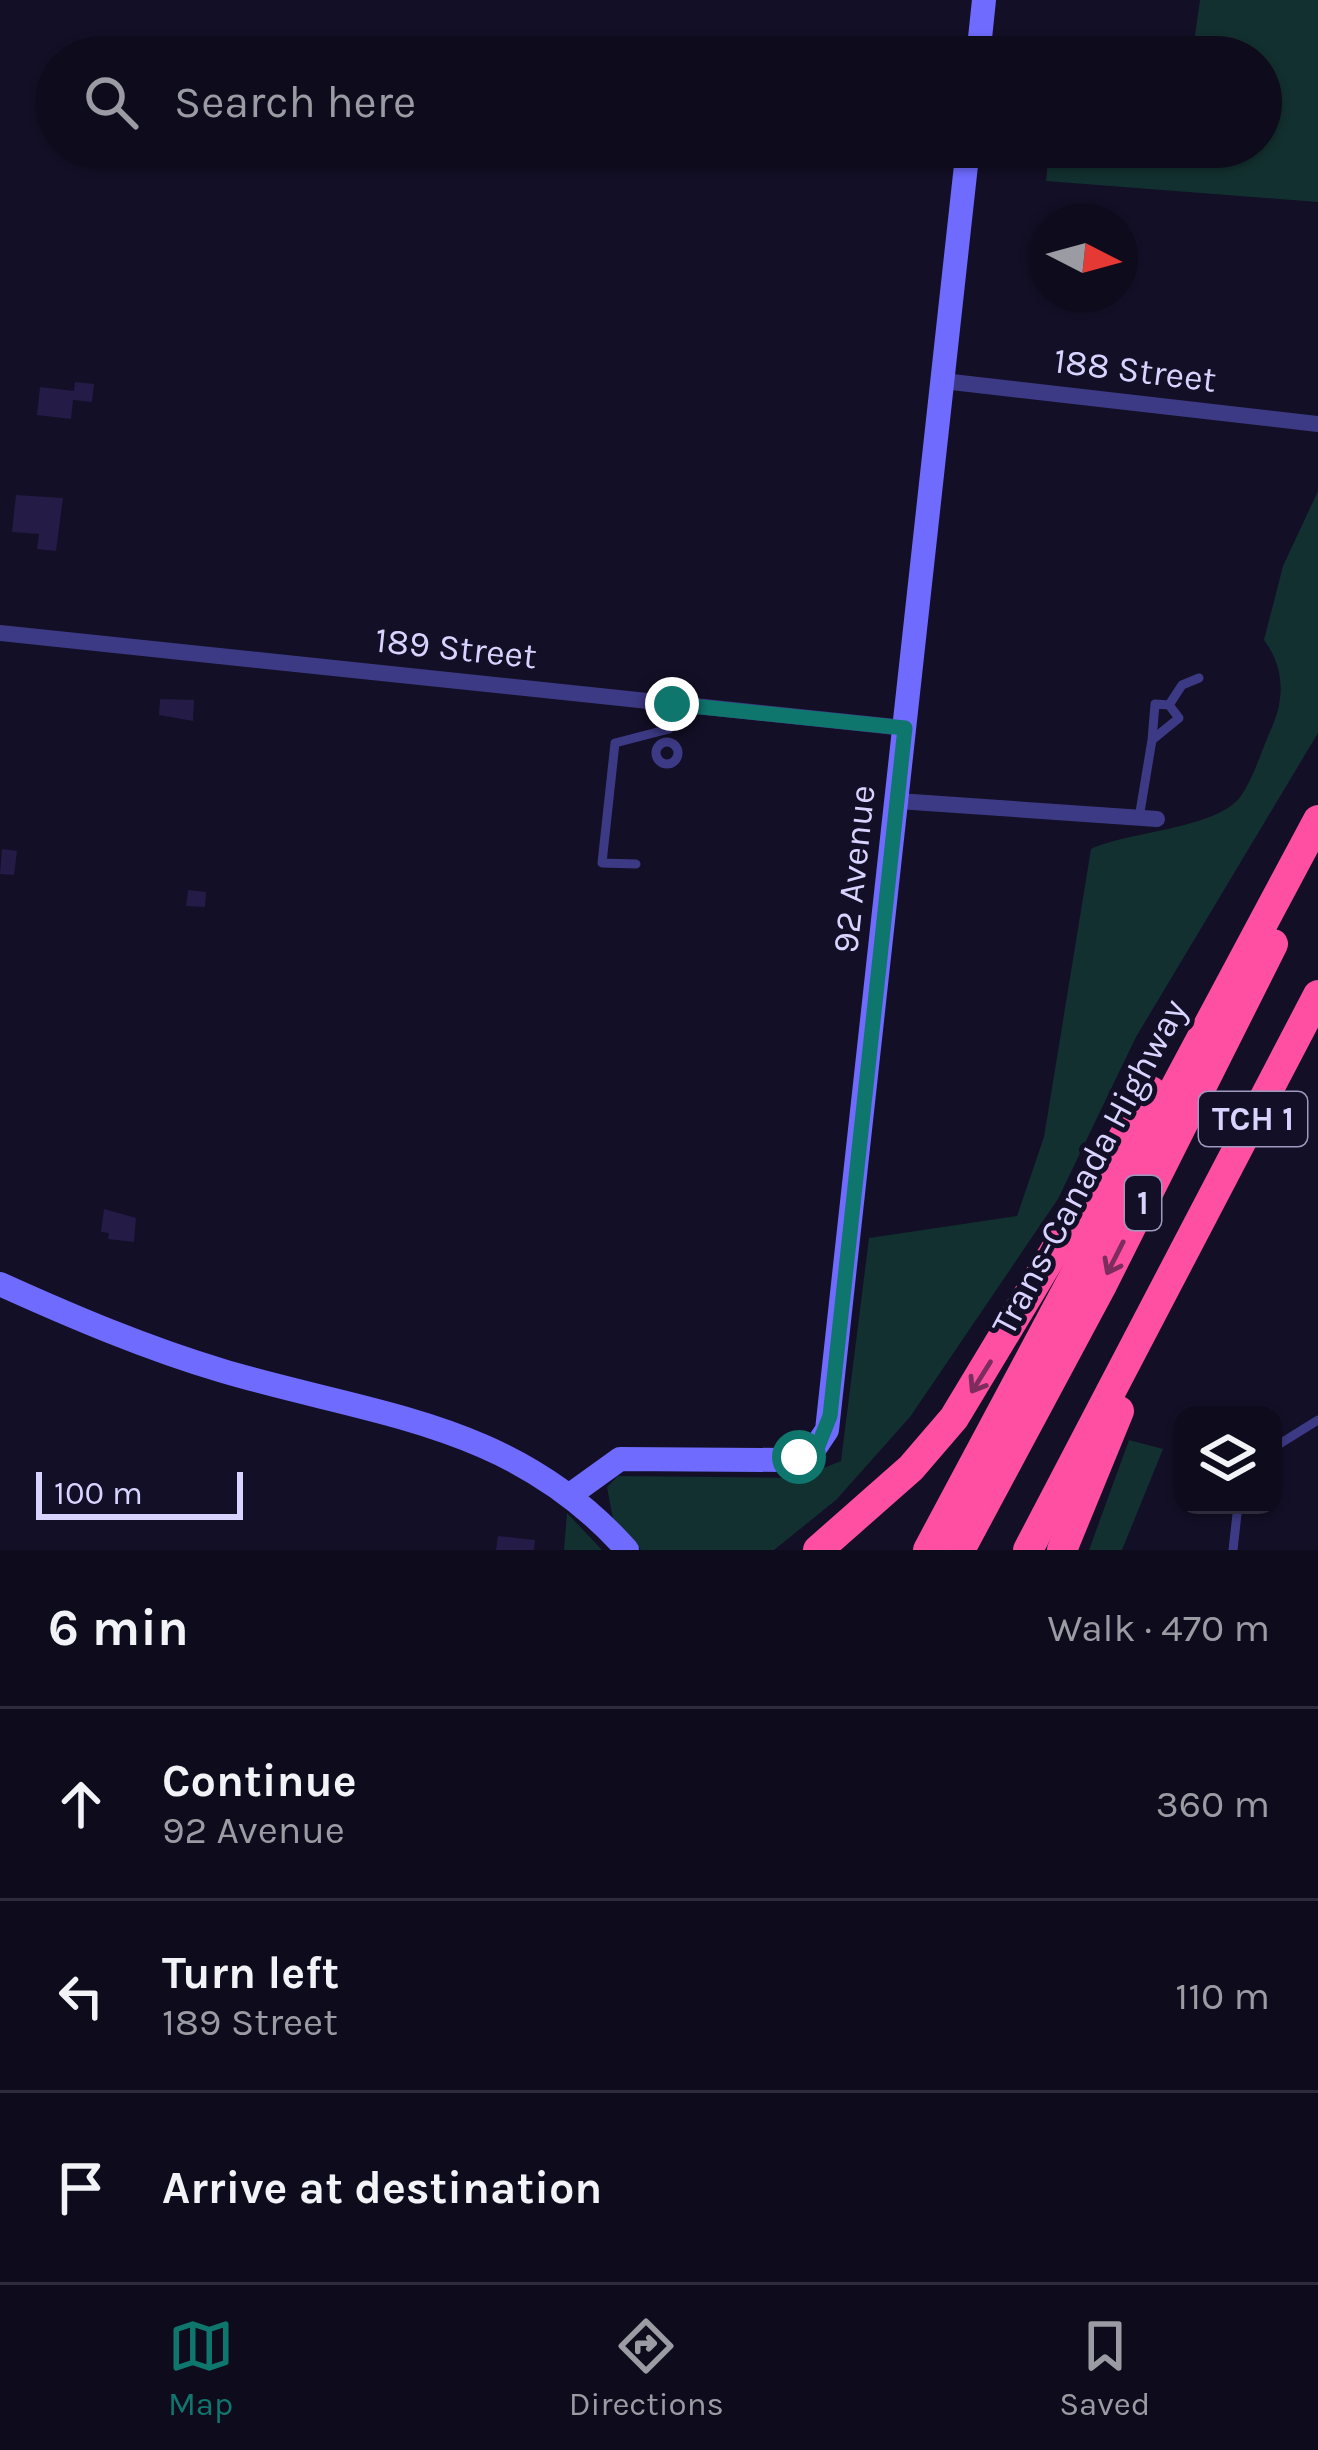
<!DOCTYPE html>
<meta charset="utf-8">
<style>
:root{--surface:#0e0b1c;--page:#1c1929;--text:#f1f3f6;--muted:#9b9ba3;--line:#2e2b3b;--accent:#0f766e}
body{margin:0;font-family:Karla,sans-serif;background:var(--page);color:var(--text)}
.controls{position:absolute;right:36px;bottom:36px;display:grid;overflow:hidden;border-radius:24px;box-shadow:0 3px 9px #0004}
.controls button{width:108px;height:108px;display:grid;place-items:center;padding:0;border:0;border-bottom:3px solid var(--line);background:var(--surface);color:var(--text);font:60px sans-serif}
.compass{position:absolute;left:1030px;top:204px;width:108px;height:108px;border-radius:50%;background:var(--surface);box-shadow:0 3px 9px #0004;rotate:96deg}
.scale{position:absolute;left:36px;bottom:30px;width:207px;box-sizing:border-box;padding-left:12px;border:6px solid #d9d4ff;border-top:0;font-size:33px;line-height:42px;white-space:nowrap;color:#d9d4ff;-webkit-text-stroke:9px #130f26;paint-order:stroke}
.stop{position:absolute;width:36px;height:36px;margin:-27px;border:9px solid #0f766e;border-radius:50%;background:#fff}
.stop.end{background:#0f766e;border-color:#fff;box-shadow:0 3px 12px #0008}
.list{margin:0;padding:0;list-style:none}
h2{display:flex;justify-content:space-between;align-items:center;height:156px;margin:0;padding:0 48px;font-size:51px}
h2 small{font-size:39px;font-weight:400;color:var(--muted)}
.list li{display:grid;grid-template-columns:78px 1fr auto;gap:36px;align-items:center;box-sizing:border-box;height:192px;padding:0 48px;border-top:3px solid var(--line)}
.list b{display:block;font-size:45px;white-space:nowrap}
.list p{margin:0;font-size:39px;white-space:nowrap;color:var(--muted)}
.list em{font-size:39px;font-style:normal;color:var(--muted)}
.icon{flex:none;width:66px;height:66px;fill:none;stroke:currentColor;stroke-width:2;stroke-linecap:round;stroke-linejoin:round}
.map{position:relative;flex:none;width:1318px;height:1550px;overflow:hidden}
.search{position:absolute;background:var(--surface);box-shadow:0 3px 9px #0004;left:36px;right:36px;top:36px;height:132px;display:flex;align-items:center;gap:30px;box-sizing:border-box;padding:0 42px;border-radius:66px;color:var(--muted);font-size:45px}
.sheet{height:732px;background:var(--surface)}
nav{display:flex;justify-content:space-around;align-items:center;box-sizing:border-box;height:168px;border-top:3px solid var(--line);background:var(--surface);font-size:33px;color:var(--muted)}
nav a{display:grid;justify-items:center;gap:6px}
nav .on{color:var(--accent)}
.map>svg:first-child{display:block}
</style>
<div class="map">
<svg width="1318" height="1550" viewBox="0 0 1318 1550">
<rect width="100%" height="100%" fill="#130f26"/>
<!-- green -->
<g fill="#12302f">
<polygon points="1200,0 1318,0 1318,202 1046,181 1049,147 1261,147 1261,57 1192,57"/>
<path d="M 1318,491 L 1318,733 L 1136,1037 L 1058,1199 L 910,1417 L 836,1500 L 774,1550 L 641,1550 L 614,1524 L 607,1487 L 618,1476 L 799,1478 L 841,1461 L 869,1238 L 1017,1216 L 1044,1137 L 1091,849 C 1129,831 1217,829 1241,796 C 1254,777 1262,749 1272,727 C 1285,698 1284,666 1264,640 L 1283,566 Z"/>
<polygon points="1129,1440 1163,1449 1122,1550 1089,1550"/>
<polygon points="567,1513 602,1550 564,1550"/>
</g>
<!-- building -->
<g fill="#241b47">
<polygon points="75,382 94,384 92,402 73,400 71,419 37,415 40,387 74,391"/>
<polygon points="16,495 63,498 56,551 37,549 39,534 12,532"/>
<polygon points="160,699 194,700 193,721 159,715"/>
<polygon points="2,849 17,851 14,875 0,874"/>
<polygon points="188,890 206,892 205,907 186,906"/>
<polygon points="104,1209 136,1218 134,1242 108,1239 109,1233 101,1232"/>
<polygon points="498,1536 535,1540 534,1550 496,1550"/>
</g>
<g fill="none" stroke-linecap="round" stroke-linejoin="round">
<!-- lane -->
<g stroke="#3d3a85" stroke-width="9">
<polyline points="1169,705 1182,685 1199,678"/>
<circle cx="667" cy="753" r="11"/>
<polyline points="1139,818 1152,740 1179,718 1169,705 1155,704 1152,740"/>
<polyline points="636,864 602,863 615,743 669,729"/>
<polyline points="1273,1448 1318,1420"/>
<polyline points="1233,1550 1238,1505"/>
</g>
<!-- street -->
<g stroke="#3d3a85" stroke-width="16">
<polyline points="943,381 1318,424"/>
<polyline points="0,633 905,728"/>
<polyline points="898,801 1157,819"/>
</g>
<!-- secondary -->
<g stroke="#6f6bff" stroke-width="24">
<polyline points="978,57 984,0"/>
<path d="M 0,1284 C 73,1317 146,1348 223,1371 C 375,1416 514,1422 627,1550"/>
<polyline points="570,1495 620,1459 783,1460 813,1451 827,1430 968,147"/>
</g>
<!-- highway -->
<g stroke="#ff4fa3" stroke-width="30">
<polyline points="818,1550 911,1468 954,1418 1151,1091"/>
<polyline points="928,1550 1318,820"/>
<polyline points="960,1550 1101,1287 1273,944"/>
<polyline points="1028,1550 1318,995"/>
<polyline points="1062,1550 1119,1411"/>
</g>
</g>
<!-- one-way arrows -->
<defs><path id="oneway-shaft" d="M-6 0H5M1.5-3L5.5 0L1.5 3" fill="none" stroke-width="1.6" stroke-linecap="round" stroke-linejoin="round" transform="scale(3)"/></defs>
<g stroke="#7d2c5e">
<use href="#oneway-shaft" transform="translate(1115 1258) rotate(117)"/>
<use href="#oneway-shaft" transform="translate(981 1377) rotate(122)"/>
</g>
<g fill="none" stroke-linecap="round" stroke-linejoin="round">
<!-- route -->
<polyline stroke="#0f766e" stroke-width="15" points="672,704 905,728 830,1416 818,1446 799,1457"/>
</g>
<g text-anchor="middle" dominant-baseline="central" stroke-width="10" stroke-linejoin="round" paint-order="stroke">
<!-- shield labels -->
<g fill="#130f26" stroke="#9e99be" stroke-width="3">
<rect x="1199" y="1092" width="108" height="54" rx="9"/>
<rect x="1125" y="1176" width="36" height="54" rx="9"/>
</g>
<g font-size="33" font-weight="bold" fill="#d9d4ff">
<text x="1253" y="1119">TCH 1</text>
<text x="1143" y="1203">1</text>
</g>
<!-- street labels -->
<g font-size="36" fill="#d9d4ff" stroke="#130f26">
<text transform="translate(1135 370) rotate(7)">188 Street</text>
<text transform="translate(456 648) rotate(6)">189 Street</text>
<text transform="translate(854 869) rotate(-84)">92 Avenue</text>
<text transform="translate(1089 1167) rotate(-62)">Trans-Canada Highway</text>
</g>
</g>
</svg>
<div class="controls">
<button><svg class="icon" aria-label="layers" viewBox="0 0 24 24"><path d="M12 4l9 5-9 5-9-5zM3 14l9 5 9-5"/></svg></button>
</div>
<svg class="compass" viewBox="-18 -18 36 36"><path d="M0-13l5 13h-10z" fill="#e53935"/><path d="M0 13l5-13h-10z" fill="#9b9ba3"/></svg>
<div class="scale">100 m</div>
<div class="stop" style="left:799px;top:1457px"></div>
<div class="stop end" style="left:672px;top:704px"></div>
<div class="search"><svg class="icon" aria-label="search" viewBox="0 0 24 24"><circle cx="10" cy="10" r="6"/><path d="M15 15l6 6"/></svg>Search here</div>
</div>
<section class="sheet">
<h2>6 min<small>Walk · 470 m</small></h2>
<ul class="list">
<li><svg class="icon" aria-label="ahead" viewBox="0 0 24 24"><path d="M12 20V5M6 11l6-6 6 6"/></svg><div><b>Continue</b><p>92 Avenue</p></div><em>360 m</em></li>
<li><svg class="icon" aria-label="left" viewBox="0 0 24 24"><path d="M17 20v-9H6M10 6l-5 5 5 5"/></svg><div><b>Turn left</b><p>189 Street</p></div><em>110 m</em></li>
<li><svg class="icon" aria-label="arrive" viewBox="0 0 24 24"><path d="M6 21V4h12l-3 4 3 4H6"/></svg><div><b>Arrive at destination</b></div></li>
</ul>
</section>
<nav>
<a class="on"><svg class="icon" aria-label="map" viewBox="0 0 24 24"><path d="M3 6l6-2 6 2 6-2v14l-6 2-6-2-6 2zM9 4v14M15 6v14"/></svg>Map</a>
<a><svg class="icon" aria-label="directions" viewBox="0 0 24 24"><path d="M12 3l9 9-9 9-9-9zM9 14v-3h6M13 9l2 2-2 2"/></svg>Directions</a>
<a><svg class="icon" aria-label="saved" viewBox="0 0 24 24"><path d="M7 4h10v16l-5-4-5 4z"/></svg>Saved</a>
</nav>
